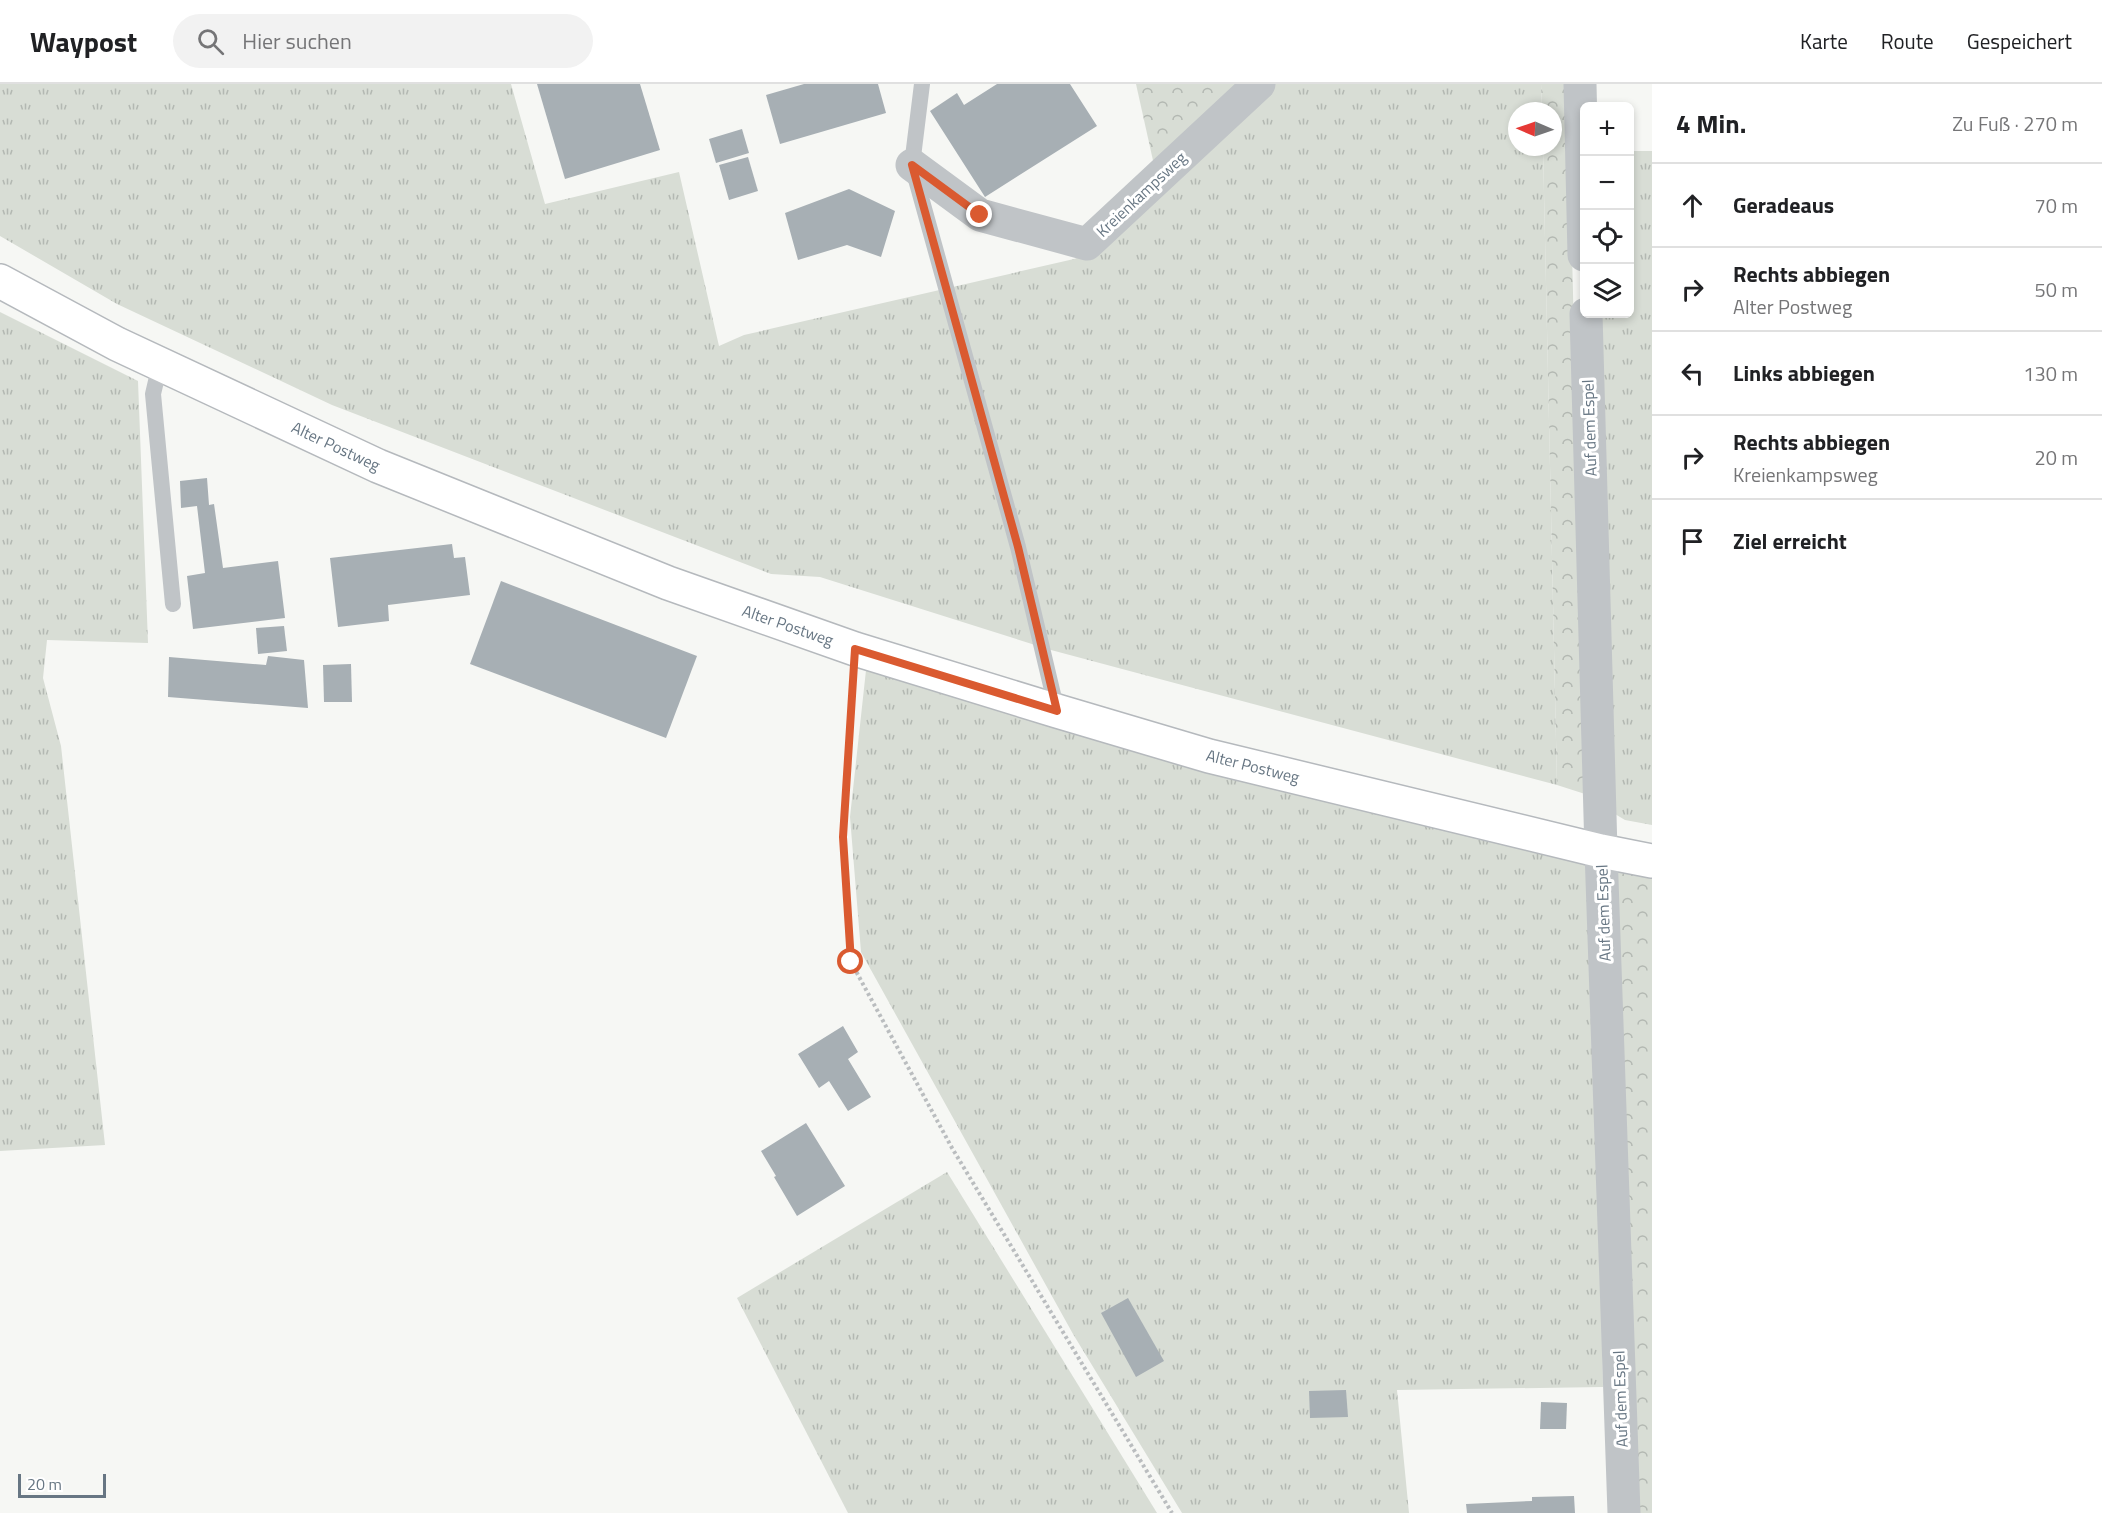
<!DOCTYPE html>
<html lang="de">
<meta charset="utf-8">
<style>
:root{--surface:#fff;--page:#f2f2f2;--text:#202124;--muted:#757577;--line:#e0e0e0}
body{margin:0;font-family:"Titillium Web",sans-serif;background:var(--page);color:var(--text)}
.controls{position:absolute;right:18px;top:18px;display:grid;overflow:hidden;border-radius:9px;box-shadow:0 3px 9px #0003}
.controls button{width:54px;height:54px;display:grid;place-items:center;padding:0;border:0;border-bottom:2px solid var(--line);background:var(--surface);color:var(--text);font:30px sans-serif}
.compass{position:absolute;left:1508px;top:18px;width:54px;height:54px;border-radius:50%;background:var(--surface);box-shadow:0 3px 9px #0003;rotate:272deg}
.scale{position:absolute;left:18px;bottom:15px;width:88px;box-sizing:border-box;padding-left:6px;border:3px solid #677683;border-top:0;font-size:16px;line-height:21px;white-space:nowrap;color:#677683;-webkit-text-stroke:4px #fff;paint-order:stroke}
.stop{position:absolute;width:18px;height:18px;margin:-14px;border:4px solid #da5a30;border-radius:50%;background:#fff}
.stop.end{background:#da5a30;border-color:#fff;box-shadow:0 2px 6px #0008}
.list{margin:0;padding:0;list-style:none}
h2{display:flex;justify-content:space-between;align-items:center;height:78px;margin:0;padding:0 24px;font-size:26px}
h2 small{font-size:20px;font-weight:400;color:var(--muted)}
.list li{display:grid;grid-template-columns:39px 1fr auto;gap:18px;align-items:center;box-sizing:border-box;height:84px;padding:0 24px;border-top:2px solid var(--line)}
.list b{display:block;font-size:22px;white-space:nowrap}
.list p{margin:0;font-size:20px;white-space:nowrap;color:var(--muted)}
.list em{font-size:20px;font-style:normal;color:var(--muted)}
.icon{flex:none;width:33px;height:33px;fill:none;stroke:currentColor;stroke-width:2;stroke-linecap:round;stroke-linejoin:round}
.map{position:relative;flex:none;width:1652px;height:1429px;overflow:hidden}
header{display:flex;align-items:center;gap:36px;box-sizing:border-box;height:84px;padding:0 30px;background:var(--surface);border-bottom:2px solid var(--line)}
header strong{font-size:28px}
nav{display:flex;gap:33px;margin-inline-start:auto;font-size:21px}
.search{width:420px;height:54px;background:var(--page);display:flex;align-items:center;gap:15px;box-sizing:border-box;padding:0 21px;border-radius:33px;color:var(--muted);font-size:22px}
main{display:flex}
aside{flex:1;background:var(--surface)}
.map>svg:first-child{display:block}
</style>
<header>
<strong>Waypost</strong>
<div class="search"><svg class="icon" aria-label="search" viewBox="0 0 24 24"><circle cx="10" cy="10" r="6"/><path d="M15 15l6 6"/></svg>Hier suchen</div>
<nav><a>Karte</a><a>Route</a><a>Gespeichert</a></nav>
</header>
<main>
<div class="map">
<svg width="1652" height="1429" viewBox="0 0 1652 1429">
<defs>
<pattern id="grass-tufts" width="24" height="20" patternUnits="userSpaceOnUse" patternTransform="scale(1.5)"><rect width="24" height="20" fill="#d8ddd5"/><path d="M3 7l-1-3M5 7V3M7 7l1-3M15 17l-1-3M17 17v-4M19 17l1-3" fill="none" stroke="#b3b8b2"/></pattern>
<pattern id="forest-crowns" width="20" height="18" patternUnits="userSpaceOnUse" patternTransform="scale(1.5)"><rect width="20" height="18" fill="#d8ddd5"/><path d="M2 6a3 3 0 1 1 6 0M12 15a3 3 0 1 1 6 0" fill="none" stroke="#b3b8b2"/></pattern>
</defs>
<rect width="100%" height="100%" fill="#f6f7f4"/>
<!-- grass -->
<g fill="url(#grass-tufts)">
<polygon points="0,0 511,0 545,120 679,88 719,262 744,251 1074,175 1099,166 1274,0 1541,0 1542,27 1517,27 1517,63 1543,63 1557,701 1051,566 820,493 771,490 332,321 117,220 0,152"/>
<polygon points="1630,67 1652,67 1652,741 1625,736 1615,730 1594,230 1630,230"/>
<polygon points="0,228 138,297 148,559 47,556 43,594 61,662 105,1061 0,1067"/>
<polygon points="867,577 1595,778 1603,1303 1397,1306 1409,1429 1182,1429 1073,1250 861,868 850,733"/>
<polygon points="947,1088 1157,1429 848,1429 737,1214"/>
</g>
<!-- forest -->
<g fill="url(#forest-crowns)">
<polygon points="1136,0 1240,0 1154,81"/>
<polygon points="1541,0 1568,0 1585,710 1557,701 1543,63 1553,63 1553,27 1542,27"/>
<polygon points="1610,775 1652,784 1652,1429 1619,1429"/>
</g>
<!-- building -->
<g fill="#a7afb4">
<polygon points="537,0 640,0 660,66 565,95"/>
<polygon points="804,0 878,0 886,29 780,60 766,11"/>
<polygon points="997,0 1070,0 1097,42 985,113 930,27 957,9 964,21"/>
<polygon points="742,45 749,69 716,79 709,55"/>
<polygon points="748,73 758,107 729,116 719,81"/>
<polygon points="849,105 895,127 881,173 847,161 798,176 785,129"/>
<polygon points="207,394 209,421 214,420 223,484 278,477 285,534 193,545 187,492 205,489 197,422 181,424 180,397"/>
<polygon points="452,460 454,474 465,473 470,511 388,521 389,537 338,543 330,474"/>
<polygon points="501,497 697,572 666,654 470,580"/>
<polygon points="284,542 287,567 258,570 256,544"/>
<polygon points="268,572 304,576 308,624 168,613 169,573 266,581"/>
<polygon points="351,580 352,618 324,618 323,581"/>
<polygon points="843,942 858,968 848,975 871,1013 848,1027 829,997 819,1004 798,970"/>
<polygon points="806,1039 845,1102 797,1132 774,1093 776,1092 761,1067"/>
<polygon points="1128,1214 1164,1277 1136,1293 1101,1229"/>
<polygon points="1346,1306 1348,1333 1310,1334 1309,1307"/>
<polygon points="1541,1318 1567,1319 1566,1345 1540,1345"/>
<polygon points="1574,1412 1575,1429 1467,1429 1466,1420 1532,1417 1532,1413"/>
</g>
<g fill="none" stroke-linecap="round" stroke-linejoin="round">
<!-- secondary casing -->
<g stroke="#b5b9bd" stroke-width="36">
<polyline id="secondary" points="0,197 117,260 378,382 668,499 855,565 1057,627 1209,672 1601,767 1652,777"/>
</g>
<!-- path -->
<polyline stroke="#babdbf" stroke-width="4" stroke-dasharray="3 3" stroke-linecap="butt" points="853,596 843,753 851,878 952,1064 1172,1429"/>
<!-- lane -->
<g stroke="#c0c4c7" stroke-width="16">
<polyline points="922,0 912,81 1018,463 1057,627"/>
<polyline points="160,280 153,310 173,520"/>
</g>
<!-- street -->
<g stroke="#c0c4c7" stroke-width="33">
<polyline points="1580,0 1584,171"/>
<polyline points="912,81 980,131 1087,160 1259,0"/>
<polyline points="1586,230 1601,767 1624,1429"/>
</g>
<!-- secondary -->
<use href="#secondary" stroke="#fff" stroke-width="33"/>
</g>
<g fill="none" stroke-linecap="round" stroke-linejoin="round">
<!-- route -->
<polyline stroke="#da5a30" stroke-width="8" points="851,878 843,753 855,565 1057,627 1018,463 912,81 980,131"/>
</g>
<g text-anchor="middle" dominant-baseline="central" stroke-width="6" stroke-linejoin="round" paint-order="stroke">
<!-- street labels -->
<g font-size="16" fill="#677683" stroke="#fff">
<text transform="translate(1141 110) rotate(-43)">Kreienkampsweg</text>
<text transform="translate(1589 344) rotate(-92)">Auf dem Espel</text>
<text transform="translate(336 362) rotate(25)">Alter Postweg</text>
<text transform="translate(788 541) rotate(19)">Alter Postweg</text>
<text transform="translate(1253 682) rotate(14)">Alter Postweg</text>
<text transform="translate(1603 829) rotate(-92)">Auf dem Espel</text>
<text transform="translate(1620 1315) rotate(-92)">Auf dem Espel</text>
</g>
</g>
</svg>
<div class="controls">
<button>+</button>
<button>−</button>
<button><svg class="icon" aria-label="locate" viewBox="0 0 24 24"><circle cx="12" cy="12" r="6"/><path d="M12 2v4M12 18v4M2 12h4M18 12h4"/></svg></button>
<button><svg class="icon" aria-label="layers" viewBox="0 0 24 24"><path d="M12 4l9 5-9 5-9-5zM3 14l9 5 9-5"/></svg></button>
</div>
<svg class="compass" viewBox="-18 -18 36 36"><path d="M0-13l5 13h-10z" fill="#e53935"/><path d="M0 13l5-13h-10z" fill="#757577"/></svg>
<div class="scale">20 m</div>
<div class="stop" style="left:851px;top:878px"></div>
<div class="stop end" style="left:980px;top:131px"></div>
</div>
<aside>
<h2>4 Min.<small>Zu Fuß · 270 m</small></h2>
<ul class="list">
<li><svg class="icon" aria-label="ahead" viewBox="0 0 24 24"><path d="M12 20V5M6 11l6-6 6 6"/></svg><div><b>Geradeaus</b></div><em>70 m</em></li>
<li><svg class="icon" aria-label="right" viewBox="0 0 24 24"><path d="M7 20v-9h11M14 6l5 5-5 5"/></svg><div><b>Rechts abbiegen</b><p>Alter Postweg</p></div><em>50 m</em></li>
<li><svg class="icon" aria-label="left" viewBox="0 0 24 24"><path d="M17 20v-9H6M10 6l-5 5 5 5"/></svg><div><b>Links abbiegen</b></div><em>130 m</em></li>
<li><svg class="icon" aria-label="right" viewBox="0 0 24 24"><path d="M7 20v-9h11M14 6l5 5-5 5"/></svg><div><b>Rechts abbiegen</b><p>Kreienkampsweg</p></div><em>20 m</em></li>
<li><svg class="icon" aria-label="arrive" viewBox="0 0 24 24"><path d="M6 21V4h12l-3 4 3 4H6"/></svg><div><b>Ziel erreicht</b></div></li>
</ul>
</aside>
</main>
